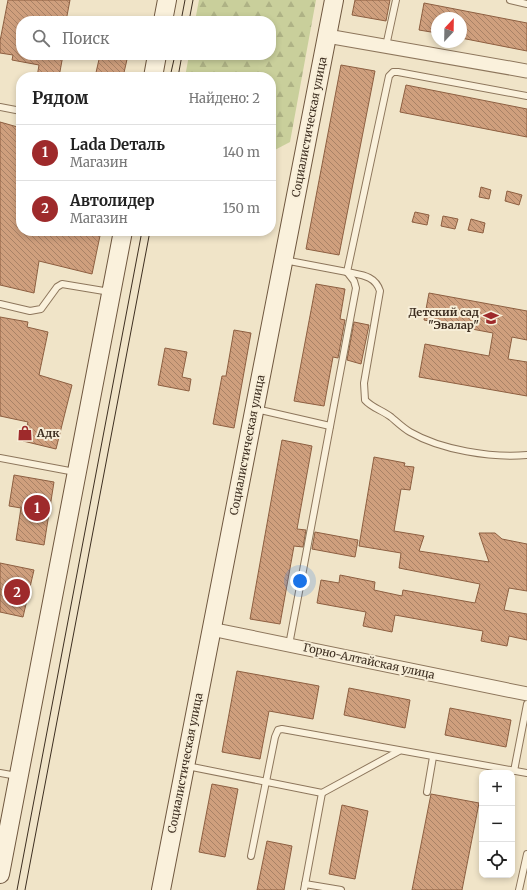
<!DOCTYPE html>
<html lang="ru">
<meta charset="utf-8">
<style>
:root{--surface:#fff;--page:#f6f6f6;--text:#222;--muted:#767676;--line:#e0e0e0;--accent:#9e2a2b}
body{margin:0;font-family:Merriweather,serif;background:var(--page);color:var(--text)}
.controls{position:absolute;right:12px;bottom:12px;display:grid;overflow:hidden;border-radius:8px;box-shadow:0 2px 6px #0003}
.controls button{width:36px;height:36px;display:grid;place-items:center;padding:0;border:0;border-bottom:1px solid var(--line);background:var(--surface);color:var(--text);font:20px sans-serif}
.compass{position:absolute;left:431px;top:12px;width:36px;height:36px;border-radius:50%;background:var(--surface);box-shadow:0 2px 6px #0003;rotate:22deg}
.you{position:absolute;left:300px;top:581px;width:14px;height:14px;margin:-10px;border:3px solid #fff;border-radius:50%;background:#1a73e8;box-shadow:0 0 0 6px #1a73e833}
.badge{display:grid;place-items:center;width:26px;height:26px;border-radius:50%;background:var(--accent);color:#fff;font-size:13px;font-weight:700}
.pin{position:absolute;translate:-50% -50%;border:2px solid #fff;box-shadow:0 1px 4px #0006}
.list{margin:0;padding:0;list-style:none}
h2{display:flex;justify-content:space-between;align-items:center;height:52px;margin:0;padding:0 16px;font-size:17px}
h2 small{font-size:13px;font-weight:400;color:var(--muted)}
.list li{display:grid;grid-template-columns:26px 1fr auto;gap:12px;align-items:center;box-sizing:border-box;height:56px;padding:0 16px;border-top:1px solid var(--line)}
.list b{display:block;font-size:15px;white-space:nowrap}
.list p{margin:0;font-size:13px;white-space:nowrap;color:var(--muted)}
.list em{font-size:13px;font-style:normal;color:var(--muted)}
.icon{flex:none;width:22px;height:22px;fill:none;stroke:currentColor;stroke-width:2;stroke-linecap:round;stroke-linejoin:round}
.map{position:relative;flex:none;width:527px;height:890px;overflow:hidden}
.search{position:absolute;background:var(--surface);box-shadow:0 2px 6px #0003;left:16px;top:16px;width:260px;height:44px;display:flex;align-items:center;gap:10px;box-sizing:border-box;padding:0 14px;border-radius:16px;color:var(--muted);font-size:15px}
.panel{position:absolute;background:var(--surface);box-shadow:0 2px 6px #0003;left:16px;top:72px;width:260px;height:164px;border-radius:16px}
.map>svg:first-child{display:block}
</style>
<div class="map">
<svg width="527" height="890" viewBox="0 0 527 890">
<defs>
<pattern id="forest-firs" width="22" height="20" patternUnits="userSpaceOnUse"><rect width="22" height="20" fill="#c9cf9b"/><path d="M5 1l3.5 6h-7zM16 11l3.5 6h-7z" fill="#aeb285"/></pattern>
<pattern id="building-back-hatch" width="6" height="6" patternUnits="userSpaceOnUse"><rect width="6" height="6" fill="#cf9f7d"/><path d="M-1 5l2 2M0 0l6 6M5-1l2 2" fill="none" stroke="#a98266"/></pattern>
</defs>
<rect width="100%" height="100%" fill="#f0e4c8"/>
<!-- forest -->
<polygon fill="url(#forest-firs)" points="199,0 316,0 290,142 271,152 271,77 185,77 189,55 271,55 271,21 195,21"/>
<!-- building -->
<g fill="url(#building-back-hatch)" stroke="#8d5f41">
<polygon points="8,0 70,0 66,21 21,21 21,55 63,55 59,77 37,77 39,65 12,60 13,55 0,53 0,41"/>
<polygon points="355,0 390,0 386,21 352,15"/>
<polygon points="424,3 527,23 527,51 461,38 461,18 437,18 437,33 419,30"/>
<polygon points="100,55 128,55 123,77 95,77"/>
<polygon points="341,65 375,71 339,255 306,249"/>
<polygon points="406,85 527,109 527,137 400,112"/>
<polygon points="0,122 21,128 21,231 101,231 92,274 39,261 34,293 0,285"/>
<polygon points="481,187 491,190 489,199 479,197"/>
<polygon points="507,191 522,195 519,205 505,201"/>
<polygon points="415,212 429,215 427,225 412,222"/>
<polygon points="443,216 458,219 455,229 441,226"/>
<polygon points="471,219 485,223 483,233 468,230"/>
<polygon points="316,284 345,289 340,319 345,320 338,358 333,357 324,406 294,401"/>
<polygon points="429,293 527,311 527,340 512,337 508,359 527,362 527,396 419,377 425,344 489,356 493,333 424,320"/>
<polygon points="0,317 28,322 27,327 48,332 39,375 72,385 56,449 23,441 28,422 0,416"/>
<polygon points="354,322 369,325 361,364 347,360"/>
<polygon points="234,330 251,333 234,428 213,424 222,376 226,376"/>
<polygon points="165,348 187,352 182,377 191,379 189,391 158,385"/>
<polygon points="282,440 312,446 297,529 306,530 303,547 294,546 280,624 250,619"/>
<polygon points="374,457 405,463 404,466 414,467 410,490 401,489 394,531 424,536 419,551 489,562 479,533 495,533 502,539 527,544 527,591 509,588 504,610 527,614 527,640 509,636 507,646 481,641 483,631 395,615 392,632 363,626 366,612 317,603 321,580 339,583 340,575 375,582 374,590 402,596 403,590 475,603 480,584 399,568 401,553 359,546"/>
<polygon points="14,475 54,482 44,545 16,540 21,508 9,506"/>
<polygon points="315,532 358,540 355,557 312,549"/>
<polygon points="0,563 34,570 23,617 0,612"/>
<polygon points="237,671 319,686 313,719 269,711 260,759 222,752"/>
<polygon points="349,688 410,700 405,728 344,715"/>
<polygon points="450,708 511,720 506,747 445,735"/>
<polygon points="212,784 238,789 225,857 199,852"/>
<polygon points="431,794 479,803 462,890 412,890"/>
<polygon points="342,805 368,811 355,879 329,874"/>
<polygon points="267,841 292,846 284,890 257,890"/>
</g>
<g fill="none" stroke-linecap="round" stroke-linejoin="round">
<!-- lane casing -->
<g stroke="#8d765c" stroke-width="8">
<g id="lane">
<polyline points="510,0 527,4"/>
<polyline points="386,46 396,0"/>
<polyline points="0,107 21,111"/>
<polyline points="284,260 347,272 389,76 393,72 398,72 527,96"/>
<path d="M 347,272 C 360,275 375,275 380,291 L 364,383 L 365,400 C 372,408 382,410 391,417 C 397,422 403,428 410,432 C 441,450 491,458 527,455"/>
<polyline points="0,304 30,311 41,309 57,287 62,284 110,292"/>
<polyline points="256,409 330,426"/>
<polyline points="0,458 75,472"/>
<polyline points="289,645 356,288 354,281 347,272"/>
<polyline points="187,766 322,793 304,890"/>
<polyline points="514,771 527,704"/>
<polyline points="0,773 17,776"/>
<polyline points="427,792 433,757"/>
<polyline points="322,793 399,751"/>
<polyline points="251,856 275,737 278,730 282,729 527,773"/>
<polyline points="305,884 341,890"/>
<polyline points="519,890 527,854"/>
</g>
</g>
<!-- street casing -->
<g stroke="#8d765c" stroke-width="15">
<g id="street">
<polyline points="327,36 527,71"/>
<polyline points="211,629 527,694"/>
</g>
</g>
<!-- secondary casing -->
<g stroke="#6f573f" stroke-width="20">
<g id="secondary">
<polyline points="163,21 167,0"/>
<polyline points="153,77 157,55"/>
<polyline points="0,874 123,231"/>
<polyline points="161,890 334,0"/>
</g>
</g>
<!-- lane -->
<use href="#lane" stroke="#faf1dc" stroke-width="6"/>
<!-- street -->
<use href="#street" stroke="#faf1dc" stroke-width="13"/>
<!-- secondary -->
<use href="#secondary" stroke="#faf1dc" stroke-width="18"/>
<!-- tram -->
<g stroke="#3d2e20" stroke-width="1">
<polyline points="181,21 185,0"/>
<polyline points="189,21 193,0"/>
<polyline points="170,77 175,55"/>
<polyline points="178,77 182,55"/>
<polyline points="17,890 142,231"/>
<polyline points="25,890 150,231"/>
</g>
</g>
<!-- icons -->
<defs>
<g id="school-bare" transform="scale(1.2)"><path d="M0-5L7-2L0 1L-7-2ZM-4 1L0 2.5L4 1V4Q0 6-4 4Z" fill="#9e2a2b" stroke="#f7eed8" stroke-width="2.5" paint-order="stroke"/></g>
<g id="shop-bare" transform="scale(1.2)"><path d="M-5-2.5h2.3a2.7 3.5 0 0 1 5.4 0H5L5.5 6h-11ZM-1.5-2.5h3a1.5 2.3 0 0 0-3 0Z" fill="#9e2a2b" stroke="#f7eed8" stroke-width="2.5" paint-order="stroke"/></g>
</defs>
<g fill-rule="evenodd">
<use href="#school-bare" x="491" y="318"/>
<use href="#shop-bare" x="25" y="433"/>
</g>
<g text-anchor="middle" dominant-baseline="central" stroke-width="4" stroke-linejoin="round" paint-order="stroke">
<!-- street labels -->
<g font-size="11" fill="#3d2e20" stroke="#f7eed8">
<text transform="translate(309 127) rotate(-79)">Социалистическая улица</text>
<text transform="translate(247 445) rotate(-79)">Социалистическая улица</text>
<text transform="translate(369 661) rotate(12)">Горно-Алтайская улица</text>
<text transform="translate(185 763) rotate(-79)">Социалистическая улица</text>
</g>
<!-- poi labels -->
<g font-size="11" font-weight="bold" fill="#3d2e20" stroke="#f7eed8" text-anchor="end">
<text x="479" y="312">Детский сад<tspan x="479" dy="13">"Эвалар"</tspan></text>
<text x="37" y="433" text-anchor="start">Адк</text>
</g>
</g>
</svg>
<div class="controls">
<button>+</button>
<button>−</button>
<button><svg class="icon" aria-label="locate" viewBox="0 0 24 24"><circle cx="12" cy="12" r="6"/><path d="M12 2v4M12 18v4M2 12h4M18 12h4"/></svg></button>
</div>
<svg class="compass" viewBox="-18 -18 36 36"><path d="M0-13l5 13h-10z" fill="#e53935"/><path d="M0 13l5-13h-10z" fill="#767676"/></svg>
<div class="you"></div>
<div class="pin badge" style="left:37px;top:508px">1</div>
<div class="pin badge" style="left:17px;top:592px">2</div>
<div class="search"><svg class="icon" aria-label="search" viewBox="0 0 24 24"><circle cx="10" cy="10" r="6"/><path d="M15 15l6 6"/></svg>Поиск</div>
<section class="panel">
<h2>Рядом<small>Найдено: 2</small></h2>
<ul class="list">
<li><span class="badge">1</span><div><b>Lada Dеталь</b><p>Магазин</p></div><em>140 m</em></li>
<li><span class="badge">2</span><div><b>Автолидер</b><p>Магазин</p></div><em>150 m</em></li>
</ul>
</section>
</div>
